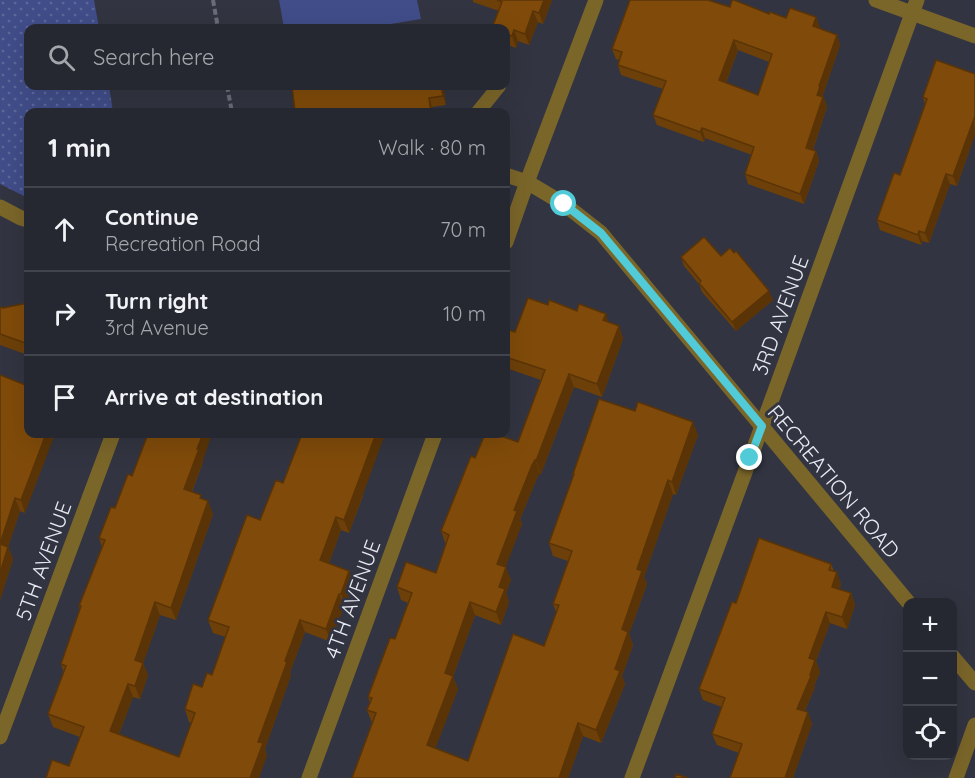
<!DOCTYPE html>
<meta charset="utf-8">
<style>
:root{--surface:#262831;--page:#2e3039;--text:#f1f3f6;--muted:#a4a6ab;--line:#42444d}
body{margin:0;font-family:Quicksand,sans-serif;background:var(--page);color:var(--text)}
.controls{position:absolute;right:18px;bottom:18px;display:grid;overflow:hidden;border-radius:12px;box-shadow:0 6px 24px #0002}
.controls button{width:54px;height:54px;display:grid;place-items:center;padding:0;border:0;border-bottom:2px solid var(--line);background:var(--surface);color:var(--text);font:30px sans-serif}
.stop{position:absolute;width:18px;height:18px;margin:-14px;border:4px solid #52cbd9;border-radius:50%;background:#fff}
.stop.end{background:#52cbd9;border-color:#fff;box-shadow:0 2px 6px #0008}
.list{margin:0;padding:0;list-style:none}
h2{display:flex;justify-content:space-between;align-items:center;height:78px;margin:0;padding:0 24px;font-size:26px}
h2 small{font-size:20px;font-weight:400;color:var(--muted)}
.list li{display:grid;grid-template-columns:39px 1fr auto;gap:18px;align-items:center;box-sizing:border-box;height:84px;padding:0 24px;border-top:2px solid var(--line)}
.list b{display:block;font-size:22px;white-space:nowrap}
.list p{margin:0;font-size:20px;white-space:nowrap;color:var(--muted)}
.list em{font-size:20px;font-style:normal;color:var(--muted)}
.icon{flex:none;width:33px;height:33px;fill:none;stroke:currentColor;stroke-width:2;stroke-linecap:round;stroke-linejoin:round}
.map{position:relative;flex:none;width:975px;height:778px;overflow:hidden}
.search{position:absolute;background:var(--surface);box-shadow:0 6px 24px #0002;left:24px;top:24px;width:486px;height:66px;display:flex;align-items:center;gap:15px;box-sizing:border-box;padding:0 21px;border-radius:12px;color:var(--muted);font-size:22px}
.panel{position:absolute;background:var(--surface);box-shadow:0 6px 24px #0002;left:24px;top:108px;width:486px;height:330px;border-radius:12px}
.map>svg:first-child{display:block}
</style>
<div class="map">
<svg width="975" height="778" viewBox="0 0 975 778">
<defs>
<pattern id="grass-dots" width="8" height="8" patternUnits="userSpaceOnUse" patternTransform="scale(1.5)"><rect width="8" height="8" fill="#414d89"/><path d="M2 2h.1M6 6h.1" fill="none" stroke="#5c679a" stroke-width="1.8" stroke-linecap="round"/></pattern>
</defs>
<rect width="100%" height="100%" fill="#323541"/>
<!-- grass -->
<polygon fill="url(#grass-dots)" points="0,0 94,0 99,28 28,28 28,86 109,86 113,112 28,112 28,198 0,184"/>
<!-- pitch -->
<polygon fill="#414d89" points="279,0 417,0 421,19 366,28 284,28"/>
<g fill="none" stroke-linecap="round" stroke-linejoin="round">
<!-- path -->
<g stroke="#6a6d77" stroke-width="4" stroke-dasharray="6 3" stroke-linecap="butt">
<polyline points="213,0 218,28"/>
<polyline points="227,86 232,112"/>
</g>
<!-- service -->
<polyline stroke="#7b6629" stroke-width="14" points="478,112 499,86"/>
<!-- minor -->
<g stroke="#7b6629" stroke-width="15">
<polyline points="876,0 975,36"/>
<polyline points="506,175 527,182 596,0"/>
<polyline points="0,207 21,218 28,220"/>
<polyline points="506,242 527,182 564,204 601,233 908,602"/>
<polyline points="952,656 975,683"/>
<polyline points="0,737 113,434"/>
<polyline points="309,778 435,434"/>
<polyline points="632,778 775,391 917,0"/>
<polyline points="956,778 975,725"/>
</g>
</g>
<!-- wall -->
<g fill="#6e4009" fill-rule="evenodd">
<polygon points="473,0 552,0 543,24 538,22 529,45 518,41 516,48 506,44 506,28 499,11 473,2"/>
<path d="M 730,7 L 769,14 L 786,18 L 820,27 L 819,28 L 837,35 L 840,45 L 823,95 L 827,107 L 813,150 L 816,151 L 819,161 L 804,204 L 748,184 L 745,174 L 752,155 L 705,138 L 704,142 L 657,125 L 653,115 L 663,89 L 621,75 L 618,65 L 619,60 L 616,59 L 612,49 ZM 738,50 L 769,62 L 758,95 L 726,83 Z"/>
<polygon points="975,74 975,134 957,186 950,184 929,243 922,241 921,245 880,230 877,220 900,175 925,105 923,97"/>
<polygon points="292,86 443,86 446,105 432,107"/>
<polygon points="721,256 773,300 736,331 702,292 699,284 684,266 681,257"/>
<polygon points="28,303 28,355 0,345 0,307 3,308"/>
<polygon points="548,305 619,326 623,339 602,397 574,387 541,474 540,473 537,478 520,519 522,524 505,567 511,580 506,593 509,602 501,625 475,615 453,677 458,689 435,748 468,761 544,646 556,612 553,604 568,561 553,556 549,543 573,476 573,474 698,435 676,495 673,494 644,577 647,584 629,634 633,645 622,676 625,684 601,743 583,736 568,778 352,778 372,723 367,710 370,703 368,697 395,639 408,603 401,600 397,587 436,573 446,545 441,531 475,458 518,442 541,380 506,368 506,329 515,332"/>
<polygon points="0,375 25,513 20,511 8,547 13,559 0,600"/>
<polygon points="203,460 203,462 192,492 202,499 213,514 176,620 160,615 143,663 148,675 140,699 133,697 119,734 179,757 192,723 189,722 185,709 212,675 226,637 213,633 208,620 260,520 283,483 363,496 349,533 341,530 329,563 354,583 345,607 344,606 331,642 305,632 290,672 291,675 265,749 267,756 69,766 80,737 53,727 48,714 64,673 61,664 80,609 79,606 102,547 99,538 132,476"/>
<polygon points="831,564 834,571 841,584 839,590 851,593 855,605 847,629 830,623 816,661 820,672 814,686 815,687 805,711 812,724 793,778 730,778 739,753 717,745 712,734 722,707 703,700 699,689 736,603"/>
</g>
<!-- shaded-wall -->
<g fill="#5a3407">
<polygon points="544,0 552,0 543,24 539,13"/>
<polygon points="533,11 538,22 529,45 525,34"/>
<polygon points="816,17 820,27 816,36 813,26"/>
<polygon points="514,30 518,41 516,48 512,36"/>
<polygon points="837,35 840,45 823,95 827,107 810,158 806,148 819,86"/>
<polygon points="734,40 738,50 723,90 719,80"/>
<polygon points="441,86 443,86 446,105 443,96"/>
<polygon points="429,98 432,107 433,112 431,112"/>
<polygon points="974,116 975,134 957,186 953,176"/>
<polygon points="702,128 705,138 704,142 700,132"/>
<polygon points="816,151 819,161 804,204 800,194"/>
<polygon points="946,174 950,184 929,243 925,233"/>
<polygon points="919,231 922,241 921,245 918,235"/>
<polygon points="769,291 773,300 736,331 732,322"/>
<polygon points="606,314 610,327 603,320"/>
<polygon points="619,326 623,339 602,397 597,384"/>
<polygon points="569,374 574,387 541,474 536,461"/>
<polygon points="693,422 698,435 676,495 672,482"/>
<polygon points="46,434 55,434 25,513 21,500"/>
<polygon points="203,434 212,434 203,460 203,462 188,501 184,489"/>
<polygon points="376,434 385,434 349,533 344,520"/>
<polygon points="535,460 540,473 537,478 520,519 522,524 502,577 497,564 514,510 532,465"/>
<polygon points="668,480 673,494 644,577 647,584 629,634 633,645 622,676 625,684 601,743 596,730 615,669 622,629 637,569"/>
<polygon points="15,498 20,511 8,547 13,559 0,600 0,544"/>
<polygon points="208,501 213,514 176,620 171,608"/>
<polygon points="336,517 341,530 325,573 320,560"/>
<polygon points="506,567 511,580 506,593 509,602 501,625 496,612 499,587"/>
<polygon points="349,571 354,583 345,607 341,594"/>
<polygon points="837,572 841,584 836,599 832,587"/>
<polygon points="851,593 855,605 847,629 842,617"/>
<polygon points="339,594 344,606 331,642 326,629"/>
<polygon points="155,602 160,615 140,673 135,660"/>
<polygon points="470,602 475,615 453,677 458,689 432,758 427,745 445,673"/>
<polygon points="826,612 830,623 816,661 820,672 814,686 815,687 801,720 797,709 809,658"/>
<polygon points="300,620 305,632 290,672 291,675 265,749 267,756 259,778 250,778 258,742 285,661"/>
<polygon points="143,663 148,675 140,699 135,686"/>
<polygon points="128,684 133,697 115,744 110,731"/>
<polygon points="808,712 812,724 793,778 785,778"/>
<polygon points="578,723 583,736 568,778 559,778"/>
</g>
<!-- building -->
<g fill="#804b0a" stroke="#5a3407" stroke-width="1.5" fill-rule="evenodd">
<polygon points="497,0 544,0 539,13 533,11 525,34 514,30 512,36 506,34 506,28 492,28 502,2"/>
<path d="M 630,0 L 708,0 L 730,7 L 732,0 L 734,0 L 769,14 L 770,12 L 786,18 L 790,8 L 816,17 L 813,26 L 837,35 L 819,86 L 820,87 L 817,95 L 823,97 L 806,148 L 816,151 L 800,194 L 745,174 L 754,147 L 702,128 L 700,132 L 653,115 L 666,81 L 618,65 L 622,52 L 612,49 ZM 734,40 L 772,54 L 758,95 L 719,80 Z"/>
<polygon points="936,60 975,74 975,116 953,176 946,174 925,233 919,231 918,235 877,220 894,173 900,175 927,99 923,97"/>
<polygon points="292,86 441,86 443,96 429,98 431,112 295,112"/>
<polygon points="704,237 721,256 730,248 734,253 736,251 769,291 732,322 699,283 701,281 681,257"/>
<polygon points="528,298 548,305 549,300 577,311 579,304 606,314 603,320 619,326 597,384 569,374 536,461 535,460 532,465 514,510 517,511 497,564 506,567 499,587 505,589 496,612 470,602 445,673 453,676 427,745 468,761 513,634 544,646 559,605 553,604 572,551 549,543 574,474 573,474 599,399 635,411 638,402 693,422 672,482 668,480 637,569 642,571 622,629 628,632 615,669 620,671 596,730 578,723 559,778 352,778 376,713 367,710 372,698 368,697 390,638 395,639 412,593 397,587 406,562 436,573 449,535 441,531 471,456 475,458 485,434 495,434 518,442 545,370 506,357 506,329 515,332"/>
<polygon points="28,303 28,344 0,334 0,307 3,308"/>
<polygon points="0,375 28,386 28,434 46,434 21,500 15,498 0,544 8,547 0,573"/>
<polygon points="148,434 203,434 197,449 199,449 184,489 201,495 200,498 208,501 171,608 155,602 135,660 143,663 135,686 128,684 110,731 179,757 195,713 185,709 193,684 202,687 207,673 212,675 229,627 208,620 247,515 260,520 276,480 283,483 302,434 376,434 344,520 336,517 320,560 349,571 341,594 339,594 326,629 300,620 285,661 287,662 258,742 263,743 250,778 46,778 52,760 69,766 84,727 48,714 66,666 61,664 81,606 79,606 105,540 99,538 111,507 115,508 128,474 132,476"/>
<polygon points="759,538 831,564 829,570 837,572 832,587 851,593 842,617 826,612 809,658 815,660 810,675 811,676 797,709 808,712 785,778 730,778 742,744 712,734 725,698 699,689 732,602 736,603"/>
<polygon points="676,774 688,778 675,778"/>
</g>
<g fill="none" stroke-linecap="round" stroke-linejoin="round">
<!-- route -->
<polyline stroke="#52cbd9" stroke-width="8" points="564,204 601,233 762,426 750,458"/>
</g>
<g text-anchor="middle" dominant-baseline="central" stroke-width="6" stroke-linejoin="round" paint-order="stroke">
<!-- street labels -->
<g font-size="21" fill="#e7eaf2" stroke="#323541">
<text transform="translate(780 315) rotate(-70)">3RD AVENUE</text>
<text transform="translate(834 481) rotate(50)">RECREATION ROAD</text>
<text transform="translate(43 561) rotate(-70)">5TH AVENUE</text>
<text transform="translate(352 599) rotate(-70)">4TH AVENUE</text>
</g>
</g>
</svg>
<div class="controls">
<button>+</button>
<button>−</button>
<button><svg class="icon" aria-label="locate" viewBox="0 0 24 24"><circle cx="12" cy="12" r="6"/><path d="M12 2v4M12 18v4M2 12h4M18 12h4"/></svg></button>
</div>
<div class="stop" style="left:564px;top:204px"></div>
<div class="stop end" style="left:750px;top:458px"></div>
<div class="search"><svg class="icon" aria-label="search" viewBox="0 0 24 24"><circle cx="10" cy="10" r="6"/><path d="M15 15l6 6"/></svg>Search here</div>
<section class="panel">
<h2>1 min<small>Walk · 80 m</small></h2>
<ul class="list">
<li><svg class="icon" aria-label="ahead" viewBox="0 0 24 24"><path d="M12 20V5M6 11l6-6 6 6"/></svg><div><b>Continue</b><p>Recreation Road</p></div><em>70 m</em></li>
<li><svg class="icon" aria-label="right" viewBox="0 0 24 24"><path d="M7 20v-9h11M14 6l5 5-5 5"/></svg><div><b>Turn right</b><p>3rd Avenue</p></div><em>10 m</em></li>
<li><svg class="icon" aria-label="arrive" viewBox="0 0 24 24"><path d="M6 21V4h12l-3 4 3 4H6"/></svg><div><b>Arrive at destination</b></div></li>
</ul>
</section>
</div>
